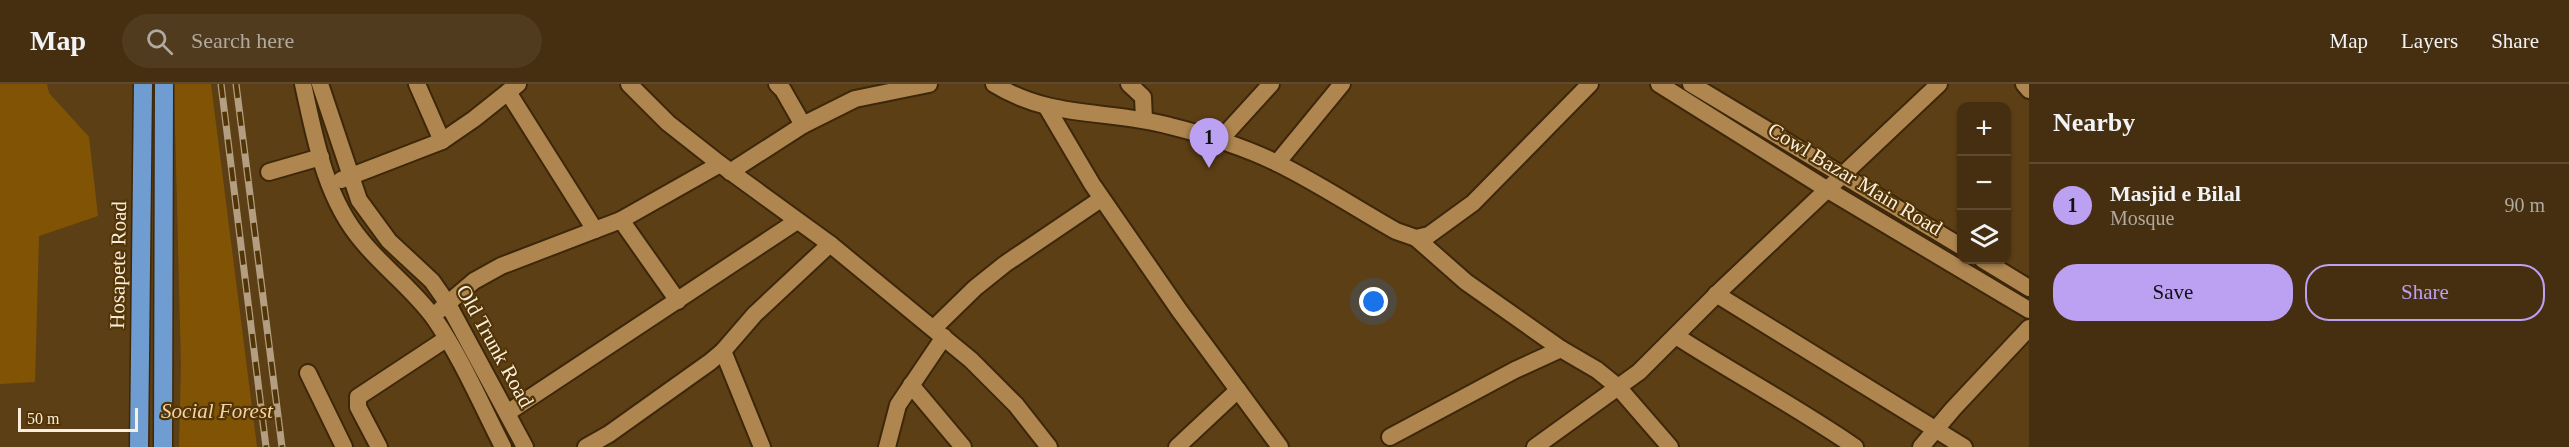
<!DOCTYPE html>
<meta charset="utf-8">
<style>
:root{--surface:#462f10;--page:#503b1e;--text:#f1f3f6;--muted:#b0a99f;--line:#5e4a30;--accent:#bca0f2}
body{margin:0;font-family:"Times New Roman",serif;background:var(--page);color:var(--text)}
.controls{position:absolute;right:18px;top:18px;display:grid;overflow:hidden;border-radius:12px;box-shadow:0 2px 4px #0004}
.controls button{width:54px;height:54px;display:grid;place-items:center;padding:0;border:0;border-bottom:2px solid var(--line);background:var(--surface);color:var(--text);font:30px sans-serif}
.scale{position:absolute;left:18px;bottom:15px;width:120px;box-sizing:border-box;padding-left:6px;border:3px solid #fceede;border-top:0;font-size:16px;line-height:21px;white-space:nowrap;color:#fceede;-webkit-text-stroke:4px #513507;paint-order:stroke}
.you{position:absolute;left:1374px;top:218px;width:21px;height:21px;margin:-15px;border:4px solid #fff;border-radius:50%;background:#1a73e8;box-shadow:0 0 0 9px #1a73e833}
.badge{display:grid;place-items:center;width:39px;height:39px;border-radius:50%;background:var(--accent);color:#111;font-size:20px;font-weight:700}
.pin{position:absolute;translate:-50% -50px;filter:drop-shadow(0 2px 3px #0008)}
.pin::after{content:'';position:absolute;top:32px;width:21px;height:18px;background:inherit;clip-path:polygon(0 0,100% 0,50% 100%)}
.list{margin:0;padding:0;list-style:none}
h2{display:flex;justify-content:space-between;align-items:center;height:78px;margin:0;padding:0 24px;font-size:26px}
h2 small{font-size:20px;font-weight:400;color:var(--muted)}
.list li{display:grid;grid-template-columns:39px 1fr auto;gap:18px;align-items:center;box-sizing:border-box;height:84px;padding:0 24px;border-top:2px solid var(--line)}
.list b{display:block;font-size:22px;white-space:nowrap}
.list p{margin:0;font-size:20px;white-space:nowrap;color:var(--muted)}
.list em{font-size:20px;font-style:normal;color:var(--muted)}
.actions{display:flex;gap:12px;padding:18px 24px}
.actions a{flex:1;padding:14px 0;border:2px solid var(--accent);border-radius:24px;text-align:center;font-size:21px;color:var(--accent)}
.actions .main{background:var(--accent);color:#111}
.icon{flex:none;width:33px;height:33px;fill:none;stroke:currentColor;stroke-width:2;stroke-linecap:round;stroke-linejoin:round}
.map{position:relative;flex:none;width:2029px;height:363px;overflow:hidden}
header{display:flex;align-items:center;gap:36px;box-sizing:border-box;height:84px;padding:0 30px;background:var(--surface);border-bottom:2px solid var(--line)}
header strong{font-size:28px}
nav{display:flex;gap:33px;margin-inline-start:auto;font-size:21px}
.search{width:420px;height:54px;background:var(--page);display:flex;align-items:center;gap:15px;box-sizing:border-box;padding:0 21px;border-radius:33px;color:var(--muted);font-size:22px}
main{display:flex}
aside{flex:1;background:var(--surface)}
.map>svg:first-child{display:block}
</style>
<header>
<strong>Map</strong>
<div class="search"><svg class="icon" aria-label="search" viewBox="0 0 24 24"><circle cx="10" cy="10" r="6"/><path d="M15 15l6 6"/></svg>Search here</div>
<nav><a>Map</a><a>Layers</a><a>Share</a></nav>
</header>
<main>
<div class="map">
<svg width="2029" height="363" viewBox="0 0 2029 363">
<rect width="100%" height="100%" fill="#5d3f15"/>
<!-- green -->
<g fill="#815405">
<polygon points="0,0 47,0 49,9 89,53 98,132 39,152 35,298 0,300"/>
<polygon points="174,0 211,0 257,363 179,363 181,282"/>
</g>
<g fill="none" stroke-linecap="round" stroke-linejoin="round">
<!-- minor casing -->
<g stroke="#3c270a" stroke-width="20">
<g id="minor">
<path d="M 303,0 C 315,54 325,114 362,157 C 384,184 413,205 434,234 C 461,273 481,320 503,363"/>
<polyline points="320,0 359,116 389,157 432,197 448,220 525,363"/>
<polyline points="417,0 442,57"/>
<polyline points="629,0 668,39 720,80 830,160 971,276 1016,321 1049,363"/>
<polyline points="777,0 783,6 803,41"/>
<path d="M 994,0 C 1052,36 1109,25 1170,42 C 1206,51 1244,63 1277,79 C 1318,99 1357,125 1396,147 L 1416,154 L 1429,151 L 1473,119 L 1590,0"/>
<polyline points="1129,0 1143,13 1144,36"/>
<polyline points="1659,0 1828,106 2029,226"/>
<polyline points="1691,0 1962,163"/>
<polyline points="2024,0 2029,6"/>
<polyline points="508,8 595,146"/>
<polyline points="1046,22 1092,100 1179,226 1280,363"/>
<polyline points="1220,56 1271,0"/>
<polyline points="1277,79 1342,0"/>
<polyline points="269,88 321,73"/>
<polyline points="730,88 803,41 855,15 929,0"/>
<polyline points="341,96 442,57 474,35 518,0"/>
<polyline points="621,136 678,217"/>
<polyline points="1416,154 1466,198 1561,265 1597,286 1618,303 1670,363"/>
<polyline points="1983,176 2029,204"/>
<polyline points="1716,210 1964,363"/>
<polyline points="440,226 474,197 501,182 621,136 720,80"/>
<polyline points="934,244 975,204 1005,180 1101,115"/>
<path d="M 1676,252 C 1735,290 1797,323 1855,363"/>
<polyline points="723,267 762,363"/>
<polyline points="308,289 344,363"/>
<polyline points="911,301 963,363"/>
<polyline points="507,329 797,137"/>
<polyline points="1390,353 1515,286 1561,265"/>
<polyline points="379,363 358,323 358,313 446,255"/>
<polyline points="586,363 609,350 710,278 723,267 755,230 830,160"/>
<polyline points="887,363 898,321 944,253"/>
<polyline points="1177,363 1238,306"/>
<polyline points="1535,363 1639,288 1724,203 1939,0"/>
<polyline points="1921,363 1953,325 2029,244"/>
</g>
</g>
<!-- highway casing -->
<g stroke="#3c270a" stroke-width="21">
<g id="highway">
<polyline points="139,363 143,0"/>
<polyline points="163,363 164,0"/>
</g>
</g>
<!-- minor -->
<use href="#minor" stroke="#af864f" stroke-width="16"/>
<!-- highway -->
<use href="#highway" stroke="#6f9dd2" stroke-width="18"/>
<!-- rail casing -->
<g stroke="#b39e82" stroke-width="7">
<g id="rail">
<polyline points="221,0 266,363"/>
<polyline points="236,0 282,363"/>
</g>
</g>
<!-- rail -->
<use href="#rail" stroke="#513507" stroke-width="4.5" stroke-dasharray="14" stroke-linecap="butt"/>
</g>
<g text-anchor="middle" dominant-baseline="central" stroke-width="4.5" stroke-linejoin="round" paint-order="stroke">
<!-- street labels -->
<g font-size="21" fill="#fceede" stroke="#513507">
<text transform="translate(1855 95) rotate(31)">Cowl Bazar Main Road</text>
<text transform="translate(118 181) rotate(-89)">Hosapete Road</text>
<text transform="translate(495 262) rotate(61)">Old Trunk Road</text>
</g>
<!-- park labels -->
<g font-size="21" font-style="italic" fill="#f6d2a5" stroke="#513507">
<text x="217" y="327">Social Forest</text>
</g>
</g>
</svg>
<div class="controls">
<button>+</button>
<button>−</button>
<button><svg class="icon" aria-label="layers" viewBox="0 0 24 24"><path d="M12 4l9 5-9 5-9-5zM3 14l9 5 9-5"/></svg></button>
</div>
<div class="scale">50 m</div>
<div class="you"></div>
<div class="pin badge" style="left:1209px;top:84px">1</div>
</div>
<aside>
<h2>Nearby<small></small></h2>
<ul class="list">
<li><span class="badge">1</span><div><b>Masjid e Bilal</b><p>Mosque</p></div><em>90 m</em></li>
</ul>
<div class="actions"><a class="main">Save</a><a>Share</a></div>
</aside>
</main>
